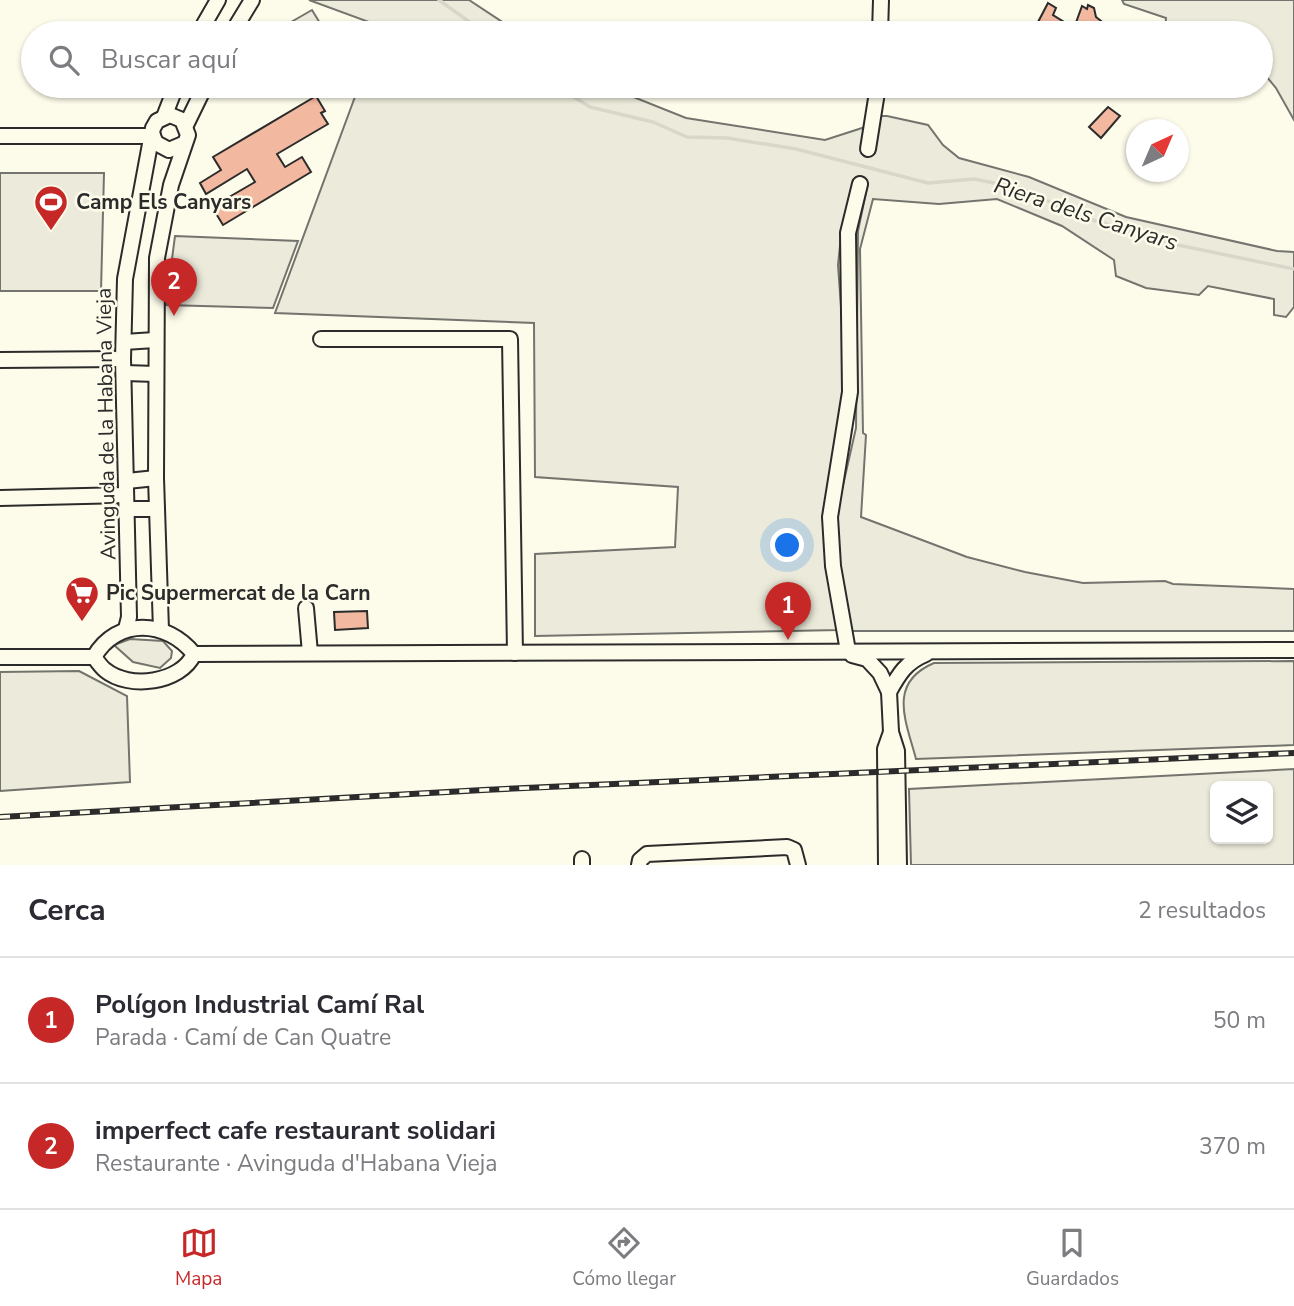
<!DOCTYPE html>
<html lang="es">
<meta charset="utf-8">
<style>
:root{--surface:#fff;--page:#f7f7f7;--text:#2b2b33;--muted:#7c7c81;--line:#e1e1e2;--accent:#c62828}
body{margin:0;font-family:"Nunito Sans",sans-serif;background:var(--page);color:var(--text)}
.controls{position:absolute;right:21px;bottom:21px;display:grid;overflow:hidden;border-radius:10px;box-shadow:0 2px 5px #0004}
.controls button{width:63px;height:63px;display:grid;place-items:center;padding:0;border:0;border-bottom:2px solid var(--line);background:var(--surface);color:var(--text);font:35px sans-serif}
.compass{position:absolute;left:1126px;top:119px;width:63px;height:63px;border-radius:50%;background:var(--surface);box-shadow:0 2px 5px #0004;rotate:44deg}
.you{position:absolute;left:788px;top:546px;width:24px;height:24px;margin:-18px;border:5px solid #fff;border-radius:50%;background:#1a73e8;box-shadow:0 0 0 10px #1a73e833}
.badge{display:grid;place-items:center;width:46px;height:46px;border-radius:50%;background:var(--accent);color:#fff;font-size:23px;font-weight:700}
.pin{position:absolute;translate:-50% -58px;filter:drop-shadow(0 2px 4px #0008)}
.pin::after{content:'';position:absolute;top:37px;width:24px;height:21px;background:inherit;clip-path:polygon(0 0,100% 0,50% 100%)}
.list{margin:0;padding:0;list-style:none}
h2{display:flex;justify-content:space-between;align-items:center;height:91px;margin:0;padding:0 28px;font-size:30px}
h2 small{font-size:23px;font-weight:400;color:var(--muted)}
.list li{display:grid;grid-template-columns:46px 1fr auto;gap:21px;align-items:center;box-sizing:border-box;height:126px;padding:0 28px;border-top:2px solid var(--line)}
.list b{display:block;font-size:26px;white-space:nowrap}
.list p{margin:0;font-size:23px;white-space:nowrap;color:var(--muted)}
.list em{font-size:23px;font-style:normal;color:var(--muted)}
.icon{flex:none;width:38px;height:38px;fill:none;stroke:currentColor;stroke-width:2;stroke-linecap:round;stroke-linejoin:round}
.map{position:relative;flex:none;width:1294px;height:865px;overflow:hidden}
.search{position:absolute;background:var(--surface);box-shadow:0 2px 5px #0004;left:21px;right:21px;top:21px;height:77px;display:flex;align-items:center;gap:18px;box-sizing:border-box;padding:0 24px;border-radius:38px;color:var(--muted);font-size:26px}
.sheet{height:343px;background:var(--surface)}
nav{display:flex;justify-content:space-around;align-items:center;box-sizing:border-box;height:98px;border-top:2px solid var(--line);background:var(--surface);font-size:19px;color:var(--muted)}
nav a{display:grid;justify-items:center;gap:4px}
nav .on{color:var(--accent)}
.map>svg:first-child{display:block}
</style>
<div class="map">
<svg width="1294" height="865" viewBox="0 0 1294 865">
<rect width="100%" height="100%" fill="#fdfbea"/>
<!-- green -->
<g fill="#ecebdb" stroke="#74746e" stroke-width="2" fill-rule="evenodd">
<polygon points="309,0 469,0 519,33 378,33 380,26"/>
<polygon points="1122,0 1294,0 1294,120 1276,88 1261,70 1261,33 1165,33 1166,18 1124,4"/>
<polygon points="312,10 326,33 272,33"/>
<polygon points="359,86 606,86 686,118 825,140 862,128 881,116 887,116 928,125 943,145 959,158 1029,177 1126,217 1277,251 1294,252 1294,307 1286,317 1274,315 1274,299 1208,286 1199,295 1146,288 1116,276 1114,260 1062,226 997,199 939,204 873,199 860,249 863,433 866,435 861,517 967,557 1025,572 1083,583 1165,581 1173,584 1294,589 1294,631 851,631 836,556 837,512 856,428 858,231 868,183 857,180 841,236 838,265 844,348 841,420 823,512 825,546 839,630 535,636 535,554 675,547 678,487 535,477 534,323 275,313"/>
<polygon points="0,173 104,173 101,291 0,291"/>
<polygon points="130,639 163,641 172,651 171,658 160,668 133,662 114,645"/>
<path d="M 1294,661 L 1294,745 L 916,759 C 906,721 887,683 934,663 Z"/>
<path d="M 1294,769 L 1294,865 L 911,865 L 909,789 ZM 1268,786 L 1268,839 L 1215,839 L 1215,786 Z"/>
</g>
<!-- parking -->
<g fill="#eceadb" stroke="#74746e" stroke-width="2">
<polygon points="175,236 298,241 273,308 166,305"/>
<polygon points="79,671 127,696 130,782 0,791 0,672"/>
</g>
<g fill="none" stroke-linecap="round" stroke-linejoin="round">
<!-- stream -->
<g stroke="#d8d7c9" stroke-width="3.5">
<polyline points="439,0 485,33"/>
<polyline points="556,86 590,107 653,122 687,137 727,138 796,149 928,183 974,179 1004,185 1021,188 1079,216 1173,244 1294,269"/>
</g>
</g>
<!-- building -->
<g fill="#f2b8a0" stroke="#2b2b2b" stroke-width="2">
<polygon points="1048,3 1056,8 1053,15 1074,28 1082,6 1087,9 1088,5 1094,8 1096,17 1106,25 1100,33 1052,33 1037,24"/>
<polygon points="316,96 325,111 321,113 328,124 277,154 285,167 302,157 311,172 223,225 212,207 255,182 247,169 206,194 200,183 221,170 213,157"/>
<polygon points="1108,107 1120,116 1101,138 1089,127"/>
<polygon points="367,611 368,628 335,630 334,612"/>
</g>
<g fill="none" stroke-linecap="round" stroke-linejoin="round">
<!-- minor casing -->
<g stroke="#2b2b2b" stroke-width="18">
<g id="minor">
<polyline points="199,33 218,0"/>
<polyline points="232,33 252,0"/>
<polyline points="880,33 881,0"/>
<polyline points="164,117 176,86"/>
<polyline points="186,125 205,86"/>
<polyline points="0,136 153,136"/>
<polyline points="153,136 156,143 169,150 183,144"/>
<polyline points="868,149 878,86"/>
<polyline points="321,339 510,339 515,653"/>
<polyline points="124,342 155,340"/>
<polyline points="0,360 123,359"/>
<polyline points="125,373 156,374"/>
<polyline points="127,481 156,478"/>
<polyline points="0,498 126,495"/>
<polyline points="128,509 157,509"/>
<polyline points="306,608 310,653"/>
<polyline points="126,629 129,617 123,359 125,279 153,128 157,121 170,115 182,120 188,135 171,185 157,258 156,478 161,630"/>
<polyline points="848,651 833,566 830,517 850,392 848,233 860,184"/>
<polyline points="194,654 1294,650"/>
<polyline points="852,655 867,659 880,673 889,692 891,732 897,751 899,865"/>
<polyline points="0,657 94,657"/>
<path d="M 94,657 C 117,617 167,620 194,654"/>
<path d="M 94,657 C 97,661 101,667 105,670 C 129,690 181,683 194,654"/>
<path d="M 889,692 C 899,674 906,662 926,654"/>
<polyline points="582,859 582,865"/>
<polyline points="639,865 640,860 647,854 787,847 794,850 798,865"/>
<polyline points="886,865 885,749 891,732"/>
</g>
</g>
<!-- minor -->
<use href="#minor" stroke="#fdfbea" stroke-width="14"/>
<!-- rail casing -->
<g stroke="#2b2b2b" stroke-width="6">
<polyline id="rail" points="0,817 483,790 1294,753"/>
</g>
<!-- rail -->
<use href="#rail" stroke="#fdfbea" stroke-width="3.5" stroke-dasharray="10" stroke-linecap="butt"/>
</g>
<!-- icons -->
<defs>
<g id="stadium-pin" transform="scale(1.75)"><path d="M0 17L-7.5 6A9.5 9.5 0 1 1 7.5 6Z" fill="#c62828" stroke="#fdfbea"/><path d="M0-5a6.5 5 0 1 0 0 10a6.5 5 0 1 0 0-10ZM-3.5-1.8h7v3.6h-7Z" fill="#fff"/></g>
<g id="supermarket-pin" transform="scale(1.75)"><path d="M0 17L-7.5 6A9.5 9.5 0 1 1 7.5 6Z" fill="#c62828" stroke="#fdfbea"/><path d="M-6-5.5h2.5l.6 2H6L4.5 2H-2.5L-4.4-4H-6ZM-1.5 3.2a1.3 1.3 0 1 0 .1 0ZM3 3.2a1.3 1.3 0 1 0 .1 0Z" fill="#fff"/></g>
</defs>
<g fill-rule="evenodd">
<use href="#stadium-pin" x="51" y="202"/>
<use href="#supermarket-pin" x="82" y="593"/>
</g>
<g text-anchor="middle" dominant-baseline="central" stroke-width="5" stroke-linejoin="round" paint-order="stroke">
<!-- poi labels -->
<g font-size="21" font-weight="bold" fill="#2b2b2b" stroke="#fdfbea" text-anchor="start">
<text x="76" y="202">Camp Els Canyars</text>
<text x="106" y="593">Pic Supermercat de la Carn</text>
</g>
<!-- street labels -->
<g font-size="21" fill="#2b2b2b" stroke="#fdfbea">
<text transform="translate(106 424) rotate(-91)">Avinguda de la Habana Vieja</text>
</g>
<!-- water labels -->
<g font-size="23" font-style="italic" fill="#2b2b2b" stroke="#fdfbea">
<text transform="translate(1086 214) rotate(18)">Riera dels Canyars</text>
</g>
</g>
</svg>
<div class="controls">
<button><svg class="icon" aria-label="layers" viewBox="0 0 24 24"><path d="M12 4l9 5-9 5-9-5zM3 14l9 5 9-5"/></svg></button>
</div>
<svg class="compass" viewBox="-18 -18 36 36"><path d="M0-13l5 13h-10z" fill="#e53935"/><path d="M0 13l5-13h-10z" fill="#7c7c81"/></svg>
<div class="you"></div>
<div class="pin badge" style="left:788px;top:640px">1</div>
<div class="pin badge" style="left:174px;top:316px">2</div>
<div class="search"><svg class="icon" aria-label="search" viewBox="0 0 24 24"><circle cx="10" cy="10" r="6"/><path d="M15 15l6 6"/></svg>Buscar aquí</div>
</div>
<section class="sheet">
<h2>Cerca<small>2 resultados</small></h2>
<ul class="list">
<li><span class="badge">1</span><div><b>Polígon Industrial Camí Ral</b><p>Parada · Camí de Can Quatre</p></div><em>50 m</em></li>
<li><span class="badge">2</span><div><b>imperfect cafe restaurant solidari</b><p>Restaurante · Avinguda d'Habana Vieja</p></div><em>370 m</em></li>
</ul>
</section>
<nav>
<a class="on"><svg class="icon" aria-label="map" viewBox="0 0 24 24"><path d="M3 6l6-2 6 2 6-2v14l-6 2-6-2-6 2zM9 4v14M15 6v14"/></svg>Mapa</a>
<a><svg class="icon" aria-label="directions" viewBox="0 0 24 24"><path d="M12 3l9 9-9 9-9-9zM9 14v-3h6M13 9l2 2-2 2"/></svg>Cómo llegar</a>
<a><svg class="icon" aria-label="saved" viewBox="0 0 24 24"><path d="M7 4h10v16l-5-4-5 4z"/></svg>Guardados</a>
</nav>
